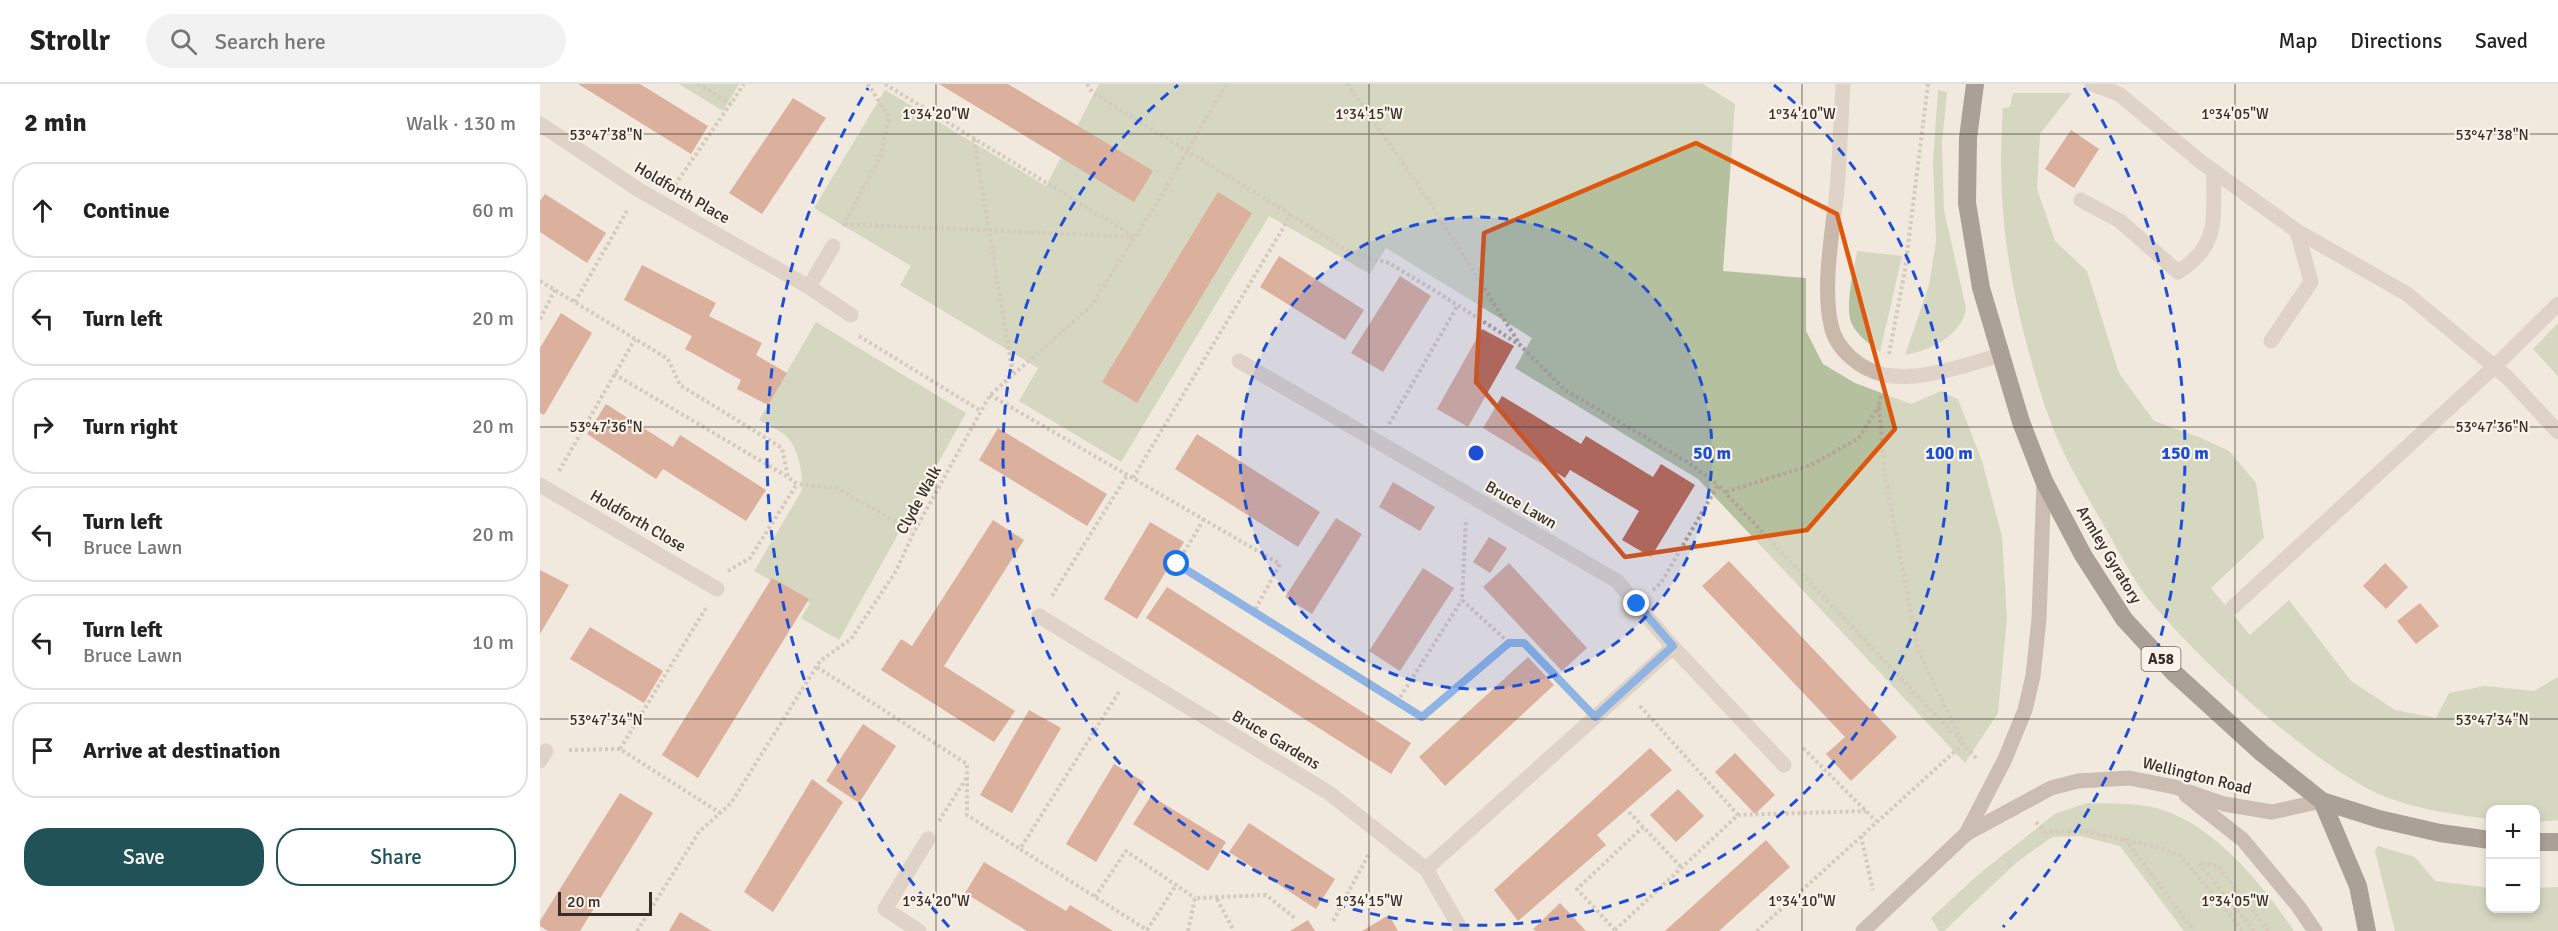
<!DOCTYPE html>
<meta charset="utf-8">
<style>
:root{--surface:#fff;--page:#f2f2f2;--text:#222;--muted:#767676;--line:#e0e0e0;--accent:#205257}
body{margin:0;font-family:Signika,sans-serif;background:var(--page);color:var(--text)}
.controls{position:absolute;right:18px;bottom:18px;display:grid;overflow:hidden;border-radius:12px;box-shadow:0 3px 9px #0003}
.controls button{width:54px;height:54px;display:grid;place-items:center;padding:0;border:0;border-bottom:2px solid var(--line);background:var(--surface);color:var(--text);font:30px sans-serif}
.scale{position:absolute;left:18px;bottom:15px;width:94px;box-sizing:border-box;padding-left:6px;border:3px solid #372e29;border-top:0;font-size:16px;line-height:21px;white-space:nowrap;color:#372e29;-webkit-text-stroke:4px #f9f3ea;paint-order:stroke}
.stop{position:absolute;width:18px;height:18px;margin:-14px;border:4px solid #1a73e8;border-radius:50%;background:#fff}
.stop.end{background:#1a73e8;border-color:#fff;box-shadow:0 2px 6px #0008}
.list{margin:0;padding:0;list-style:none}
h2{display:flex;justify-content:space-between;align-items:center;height:78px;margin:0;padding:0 24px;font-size:26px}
h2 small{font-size:20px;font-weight:400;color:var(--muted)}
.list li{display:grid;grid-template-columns:39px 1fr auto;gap:18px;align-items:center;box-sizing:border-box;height:96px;margin:0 12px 12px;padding:0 12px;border:2px solid var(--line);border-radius:24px}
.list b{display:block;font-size:22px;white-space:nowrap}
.list p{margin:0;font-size:20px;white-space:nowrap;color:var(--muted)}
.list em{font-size:20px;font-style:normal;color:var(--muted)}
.actions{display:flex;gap:12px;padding:18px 24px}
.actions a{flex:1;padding:14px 0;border:2px solid var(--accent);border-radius:24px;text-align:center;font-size:21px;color:var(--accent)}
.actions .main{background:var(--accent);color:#fff}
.icon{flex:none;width:33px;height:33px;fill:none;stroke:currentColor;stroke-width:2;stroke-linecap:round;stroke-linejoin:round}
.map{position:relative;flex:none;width:2018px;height:847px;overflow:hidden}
header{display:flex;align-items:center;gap:36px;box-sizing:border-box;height:84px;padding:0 30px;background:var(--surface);border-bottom:2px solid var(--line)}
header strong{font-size:28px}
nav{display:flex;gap:33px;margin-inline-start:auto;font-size:21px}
.search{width:420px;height:54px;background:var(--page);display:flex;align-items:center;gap:15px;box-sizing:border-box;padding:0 21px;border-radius:33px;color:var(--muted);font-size:22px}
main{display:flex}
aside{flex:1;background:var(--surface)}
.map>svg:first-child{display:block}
</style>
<header>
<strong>Strollr</strong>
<div class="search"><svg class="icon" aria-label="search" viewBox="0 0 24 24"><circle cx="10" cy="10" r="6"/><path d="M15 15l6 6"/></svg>Search here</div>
<nav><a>Map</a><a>Directions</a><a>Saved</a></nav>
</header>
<main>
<aside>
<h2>2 min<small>Walk · 130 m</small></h2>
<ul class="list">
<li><svg class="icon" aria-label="ahead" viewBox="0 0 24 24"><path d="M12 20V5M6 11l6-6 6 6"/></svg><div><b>Continue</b></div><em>60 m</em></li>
<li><svg class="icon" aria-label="left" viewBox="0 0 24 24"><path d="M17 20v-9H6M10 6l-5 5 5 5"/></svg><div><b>Turn left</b></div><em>20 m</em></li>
<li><svg class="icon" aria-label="right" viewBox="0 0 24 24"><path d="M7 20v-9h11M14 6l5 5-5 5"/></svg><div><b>Turn right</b></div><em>20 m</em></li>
<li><svg class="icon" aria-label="left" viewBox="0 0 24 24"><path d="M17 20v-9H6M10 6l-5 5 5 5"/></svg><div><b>Turn left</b><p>Bruce Lawn</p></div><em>20 m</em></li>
<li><svg class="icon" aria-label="left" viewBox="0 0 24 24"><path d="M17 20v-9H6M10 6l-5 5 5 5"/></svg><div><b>Turn left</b><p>Bruce Lawn</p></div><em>10 m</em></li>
<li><svg class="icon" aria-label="arrive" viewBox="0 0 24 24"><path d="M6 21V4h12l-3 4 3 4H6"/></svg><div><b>Arrive at destination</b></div></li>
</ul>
<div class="actions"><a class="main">Save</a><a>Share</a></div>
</aside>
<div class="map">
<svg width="2018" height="847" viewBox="0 0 2018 847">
<rect width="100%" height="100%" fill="#f1e9de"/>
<!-- green -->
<g fill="#b4c09e">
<polygon points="139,0 199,0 183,27"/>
<polygon points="559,0 1163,0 1195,20 1183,187 1266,194 1266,247 1283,280 1315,299 1371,320 1401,307 1418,315 1442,377 1462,452 1467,534 1458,629 1425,679 1158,395 975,284 992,254 846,164 830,190 729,132 581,378 479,317 498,284 360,201 371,182 274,124 345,6 506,102"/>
<path d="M 1398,6 L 1407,8 L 1402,58 L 1404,126 L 1426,224 C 1423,251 1389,267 1365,271 L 1389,201 L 1396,157 L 1393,78 Z"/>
<path d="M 1473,9 L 1532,9 L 1500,50 L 1497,105 L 1515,157 L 1547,187 L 1579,289 L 1614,337 L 1659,353 L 1689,367 L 1716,399 L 1724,454 L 1671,504 L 1710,551 L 1749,516 L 1811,597 L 1855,626 L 1896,634 L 1909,609 L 1945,602 L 1994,607 L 2018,593 L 2018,736 L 1996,738 L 1996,726 L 1950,726 L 1950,735 C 1910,730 1859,723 1823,702 C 1786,681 1753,654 1720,627 C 1683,595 1641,554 1610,517 C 1591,494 1578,465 1563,440 C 1549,415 1534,391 1522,365 C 1506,331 1496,294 1486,258 C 1465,178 1457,106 1463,24 L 1470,23 Z"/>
<path d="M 1317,167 L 1362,172 L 1340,268 C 1330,260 1316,251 1311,238 C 1305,220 1314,186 1317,167 Z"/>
<path d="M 276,238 L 426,329 L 299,556 L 261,534 L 270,519 L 214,487 L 261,408 C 264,392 259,362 244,350 C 237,345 227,341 219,336 Z"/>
<polygon points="2018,239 2018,292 1993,265"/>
<path d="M 1548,719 C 1575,720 1606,718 1631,729 C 1683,751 1723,802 1754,847 L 1644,847 L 1580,762 L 1540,752 L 1512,753 L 1477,778 L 1404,847 L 1399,847 L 1391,834 L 1439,790 L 1516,729 Z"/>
<polygon points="1838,762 1875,773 1895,797 1950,804 1950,824 1996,824 1996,804 2018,803 2018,847 1855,847 1835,767"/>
</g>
<!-- building -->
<g fill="#c16b4c">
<polygon points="38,0 100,0 168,42 151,70"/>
<polygon points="399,0 468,0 613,87 594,118"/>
<polygon points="253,14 286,34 222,130 189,109"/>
<polygon points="1531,46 1559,65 1534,104 1505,85"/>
<polygon points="678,108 712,129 597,319 562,298"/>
<polygon points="5,110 66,149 47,179 0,148 0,117"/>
<polygon points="739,172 824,226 805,256 720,203"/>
<polygon points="102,181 176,219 169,232 222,259 216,271 247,289 228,321 197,305 201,296 145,265 152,252 84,216"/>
<polygon points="860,192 891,212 843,288 811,269"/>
<polygon points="21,229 52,249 4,331 0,329 0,264"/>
<polygon points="942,245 974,262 928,343 897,325"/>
<polygon points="962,312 1041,360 1046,352 1113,393 1121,380 1155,401 1111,473 1082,456 1099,427 1030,386 1025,394 943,344"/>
<polygon points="66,320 133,363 140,351 226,406 206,437 123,385 116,395 47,350"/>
<polygon points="458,344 567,410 547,442 439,376"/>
<polygon points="657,350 780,428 758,463 635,385"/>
<polygon points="853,398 895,423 880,447 839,423"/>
<polygon points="796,434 822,450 772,530 745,513"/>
<polygon points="453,436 484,456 404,582 475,627 454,658 341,586 361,555 372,562"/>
<polygon points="610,438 644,458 597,535 564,515"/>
<polygon points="949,453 967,464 950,489 933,478"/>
<polygon points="1189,477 1357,653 1311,697 1286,670 1305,653 1162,502"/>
<polygon points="969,479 1047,564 1022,587 943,503"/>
<polygon points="1845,479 1868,503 1846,525 1823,502"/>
<polygon points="883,484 914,504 860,587 829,567"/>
<polygon points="0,486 29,501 0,550"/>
<polygon points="232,494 269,515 158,694 122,671"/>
<polygon points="627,503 871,659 851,690 606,534"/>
<polygon points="1880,519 1899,542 1876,560 1857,537"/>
<polygon points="50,543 123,587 104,619 30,575"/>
<polygon points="988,573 1014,601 905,702 879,673"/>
<polygon points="489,626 521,644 472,729 440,711"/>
<polygon points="323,640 356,662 319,719 286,697"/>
<polygon points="1110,664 1132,686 1057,751 1066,761 978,837 954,806"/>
<polygon points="1195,669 1235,711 1215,730 1175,688"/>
<polygon points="574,680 604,698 556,778 526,760"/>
<polygon points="272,695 303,718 233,828 204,808"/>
<polygon points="1138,705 1164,732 1136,758 1110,731"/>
<polygon points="80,709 113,729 40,847 8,847 0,842 0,837"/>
<polygon points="611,712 686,758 668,787 593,740"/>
<polygon points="709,739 795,795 776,825 689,768"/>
<polygon points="1226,756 1250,783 1179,847 1125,847"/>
<polygon points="444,778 526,827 530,821 573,847 487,847 425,809"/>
<polygon points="1020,819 1046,847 996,847 993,845"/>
<polygon points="140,828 172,847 129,847"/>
<polygon points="849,831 858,847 822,847"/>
<polygon points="768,836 775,847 750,847"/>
</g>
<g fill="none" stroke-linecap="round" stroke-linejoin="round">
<!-- path -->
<g stroke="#b5a394" stroke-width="4" stroke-dasharray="3 3" stroke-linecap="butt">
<polyline points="158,0 191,20"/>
<polyline points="345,0 595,153"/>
<polyline points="547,0 552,8 751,131"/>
<polyline points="807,0 881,105 979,259"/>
<polyline points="434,55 473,291"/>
<polyline points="135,101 204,0"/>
<polyline points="305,140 594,153"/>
<polyline points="303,142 341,71 349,33 328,0"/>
<polyline points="0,197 128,275 140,301 242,364 248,393 257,400 297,404 374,448"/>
<polyline points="35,218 88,125"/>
<polyline points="0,235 15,206"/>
<polyline points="319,252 441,327"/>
<polyline points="1349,270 1365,186 1388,0"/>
<polyline points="74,290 248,393"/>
<polyline points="450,311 740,480 714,528"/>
<polyline points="1341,312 1339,322 1345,392 1378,566 1423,660 1437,675"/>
<polyline points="849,340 918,221"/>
<polyline points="19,387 95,255"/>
<polyline points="593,394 751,131 810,168 849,179 897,208 980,261 1025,306 1149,379 1178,401"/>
<polyline points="1186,408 1271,381 1318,355 1339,322"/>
<polyline points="664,435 637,480 857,618 922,516"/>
<polyline points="188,487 210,474 257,400"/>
<polyline points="1113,506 1121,499 1178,401 1423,660 1217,847"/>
<polyline points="512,512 588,390"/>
<polyline points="166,524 80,665 180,729"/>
<polyline points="969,559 984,559 1039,617"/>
<polyline points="277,583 427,680 427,731 480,765"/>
<polyline points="579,608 480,765 607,846 636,801"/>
<polyline points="857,618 883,633 969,559 922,516 926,435"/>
<polyline points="1100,622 1198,731"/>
<polyline points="29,666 80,665"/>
<polyline points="1263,666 1264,665 1336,737"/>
<polyline points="1089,728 1142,784"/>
<polyline points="399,737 427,693"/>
<polyline points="1496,738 1505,748 1545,747 1618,763 1641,772 1703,847"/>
<polyline points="1321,752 1333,806"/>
<polyline points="1585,755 1654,847"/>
<polyline points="555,813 586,767 655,814"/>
<polyline points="677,815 694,847"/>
<polyline points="793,837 830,768"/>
<polyline points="1075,846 1198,731 1326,727"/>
<polyline points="1075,846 1037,805 1103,743"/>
<polyline points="97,847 159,748 191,719 280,577 311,555 356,487 374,448 450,311 551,222 620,114 686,0"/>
<polyline points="648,847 655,814 726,811 756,835"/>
<polyline points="1714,847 1659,779 1678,782 1729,847"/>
</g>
<!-- lane -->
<g stroke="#c9b9aa" stroke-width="15">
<path d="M 1303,0 C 1301,35 1300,70 1297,105 C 1293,146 1282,201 1291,241 C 1296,266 1321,286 1345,291 C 1383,298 1426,280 1462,271"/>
<polyline points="1552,0 1579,10 1661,78 1757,147 1867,210 1967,293 2018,348"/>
<path d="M 1541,116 L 1580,137 L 1638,188 C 1682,160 1672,133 1674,87"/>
<polyline points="1731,257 1771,198 1757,147"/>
<polyline points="1693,523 1954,283 2018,220"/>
</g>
<!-- street -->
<g stroke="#c9b9aa" stroke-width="15">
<polyline points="0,40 99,106 269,203 311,231"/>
<polyline points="269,203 293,162"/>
<polyline points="699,277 1077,497 1133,563 1244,681"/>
<polyline points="0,401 177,505"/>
<polyline points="499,532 789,709 886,785 922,847"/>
<polyline points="0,677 6,667"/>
<polyline points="886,785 1133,563"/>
<polyline points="379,847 345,825 388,755"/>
</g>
<!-- secondary -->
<g stroke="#9d887b" stroke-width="15">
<polyline points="1646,711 1703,756 1758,822 1775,847"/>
<polyline points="1426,750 1465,675 1485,626 1493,592 1499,535 1504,397"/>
<polyline points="1323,847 1426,750 1511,704 1538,697 1589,694 1635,703 1684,720 1732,728 1782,717"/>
</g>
<!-- highway -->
<g stroke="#574841" stroke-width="18">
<polyline points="1435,0 1428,54 1427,119 1441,204 1481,338 1504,397 1543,471 1584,535 1632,587 1722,669 1782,717 1839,735 1900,749 1950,756"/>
<polyline points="1782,717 1818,802 1827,847"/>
<polyline points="1996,758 2018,758"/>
</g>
</g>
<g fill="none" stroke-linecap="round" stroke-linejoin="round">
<!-- route -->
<polyline stroke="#1a73e8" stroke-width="8" points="637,480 882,633 969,559 984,559 1055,633 1133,562 1097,520"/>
</g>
<!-- marked area -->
<path d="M0 0H2018V847H0ZM 1156,59 L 1297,130 L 1355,345 L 1267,446 L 1085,473 L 936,298 L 944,149 Z" fill="#f1e9de" fill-opacity=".55" fill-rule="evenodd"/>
<path fill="none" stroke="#df570d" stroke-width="4.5" stroke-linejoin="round" d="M 1156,59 L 1297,130 L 1355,345 L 1267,446 L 1085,473 L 936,298 L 944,149 Z"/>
<!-- ticks -->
<path fill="none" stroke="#372e29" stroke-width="1.5" stroke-opacity="0.45" d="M 396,0 L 396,847M 829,0 L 829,847M 1262,0 L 1262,847M 1695,0 L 1695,847M 0,50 L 2018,50M 0,343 L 2018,343M 0,635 L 2018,635"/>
<!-- distance rings -->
<circle cx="936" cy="369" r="236" fill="#1d4ed8" fill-opacity=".12"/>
<g fill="none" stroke="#1d4ed8" stroke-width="3" stroke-dasharray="10 8">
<circle cx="936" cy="369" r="236"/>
<path d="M1234 1A473 473 0 1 1 638 1"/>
<path d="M409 843A709 709 0 0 1 328 4M1544 4A709 709 0 0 1 1463 843"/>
</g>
<g text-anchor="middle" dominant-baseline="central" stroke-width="4.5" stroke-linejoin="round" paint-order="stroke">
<!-- shield labels -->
<rect fill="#f9f3ea" stroke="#716963" stroke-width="1.5" x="1601.5" y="563" width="39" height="24" rx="4.5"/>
<g font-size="15" font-weight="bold" fill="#372e29">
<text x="1621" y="575">A58</text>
</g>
<!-- street labels -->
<g font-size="16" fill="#372e29" stroke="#f9f3ea">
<text transform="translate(142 109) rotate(30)">Holdforth Place</text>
<text transform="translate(379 416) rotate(-61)">Clyde Walk</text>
<text transform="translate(981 421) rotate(30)">Bruce Lawn</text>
<text transform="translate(98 437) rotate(30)">Holdforth Close</text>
<text transform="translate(1569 471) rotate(59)">Armley Gyratory</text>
<text transform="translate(736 656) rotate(31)">Bruce Gardens</text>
<text transform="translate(1657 692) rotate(14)">Wellington Road</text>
</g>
</g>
<g font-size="15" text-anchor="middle" fill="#372e29" stroke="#f9f3ea" stroke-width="4.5" stroke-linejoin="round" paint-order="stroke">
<text x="396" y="35">1°34'20"W</text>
<text x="829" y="35">1°34'15"W</text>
<text x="1262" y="35">1°34'10"W</text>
<text x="1695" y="35">1°34'05"W</text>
<text x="66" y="56">53°47'38"N</text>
<text x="1952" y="56">53°47'38"N</text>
<text x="66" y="348">53°47'36"N</text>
<text x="1952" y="348">53°47'36"N</text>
<text x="66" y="641">53°47'34"N</text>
<text x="1952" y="641">53°47'34"N</text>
<text x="396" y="822">1°34'20"W</text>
<text x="829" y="822">1°34'15"W</text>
<text x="1262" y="822">1°34'10"W</text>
<text x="1695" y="822">1°34'05"W</text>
</g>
<circle cx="936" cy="369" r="9" fill="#1d4ed8" stroke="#f9f3ea" stroke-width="3"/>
<g font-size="18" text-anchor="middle" font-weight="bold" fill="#1d4ed8" stroke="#f9f3ea" stroke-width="4.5" stroke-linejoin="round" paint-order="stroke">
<text x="1172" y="375">50 m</text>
<text x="1409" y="375">100 m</text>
<text x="1645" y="375">150 m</text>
</g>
</svg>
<div class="controls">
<button>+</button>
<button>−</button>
</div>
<div class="scale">20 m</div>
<div class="stop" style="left:637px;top:480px"></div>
<div class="stop end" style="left:1097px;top:520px"></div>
</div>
</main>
